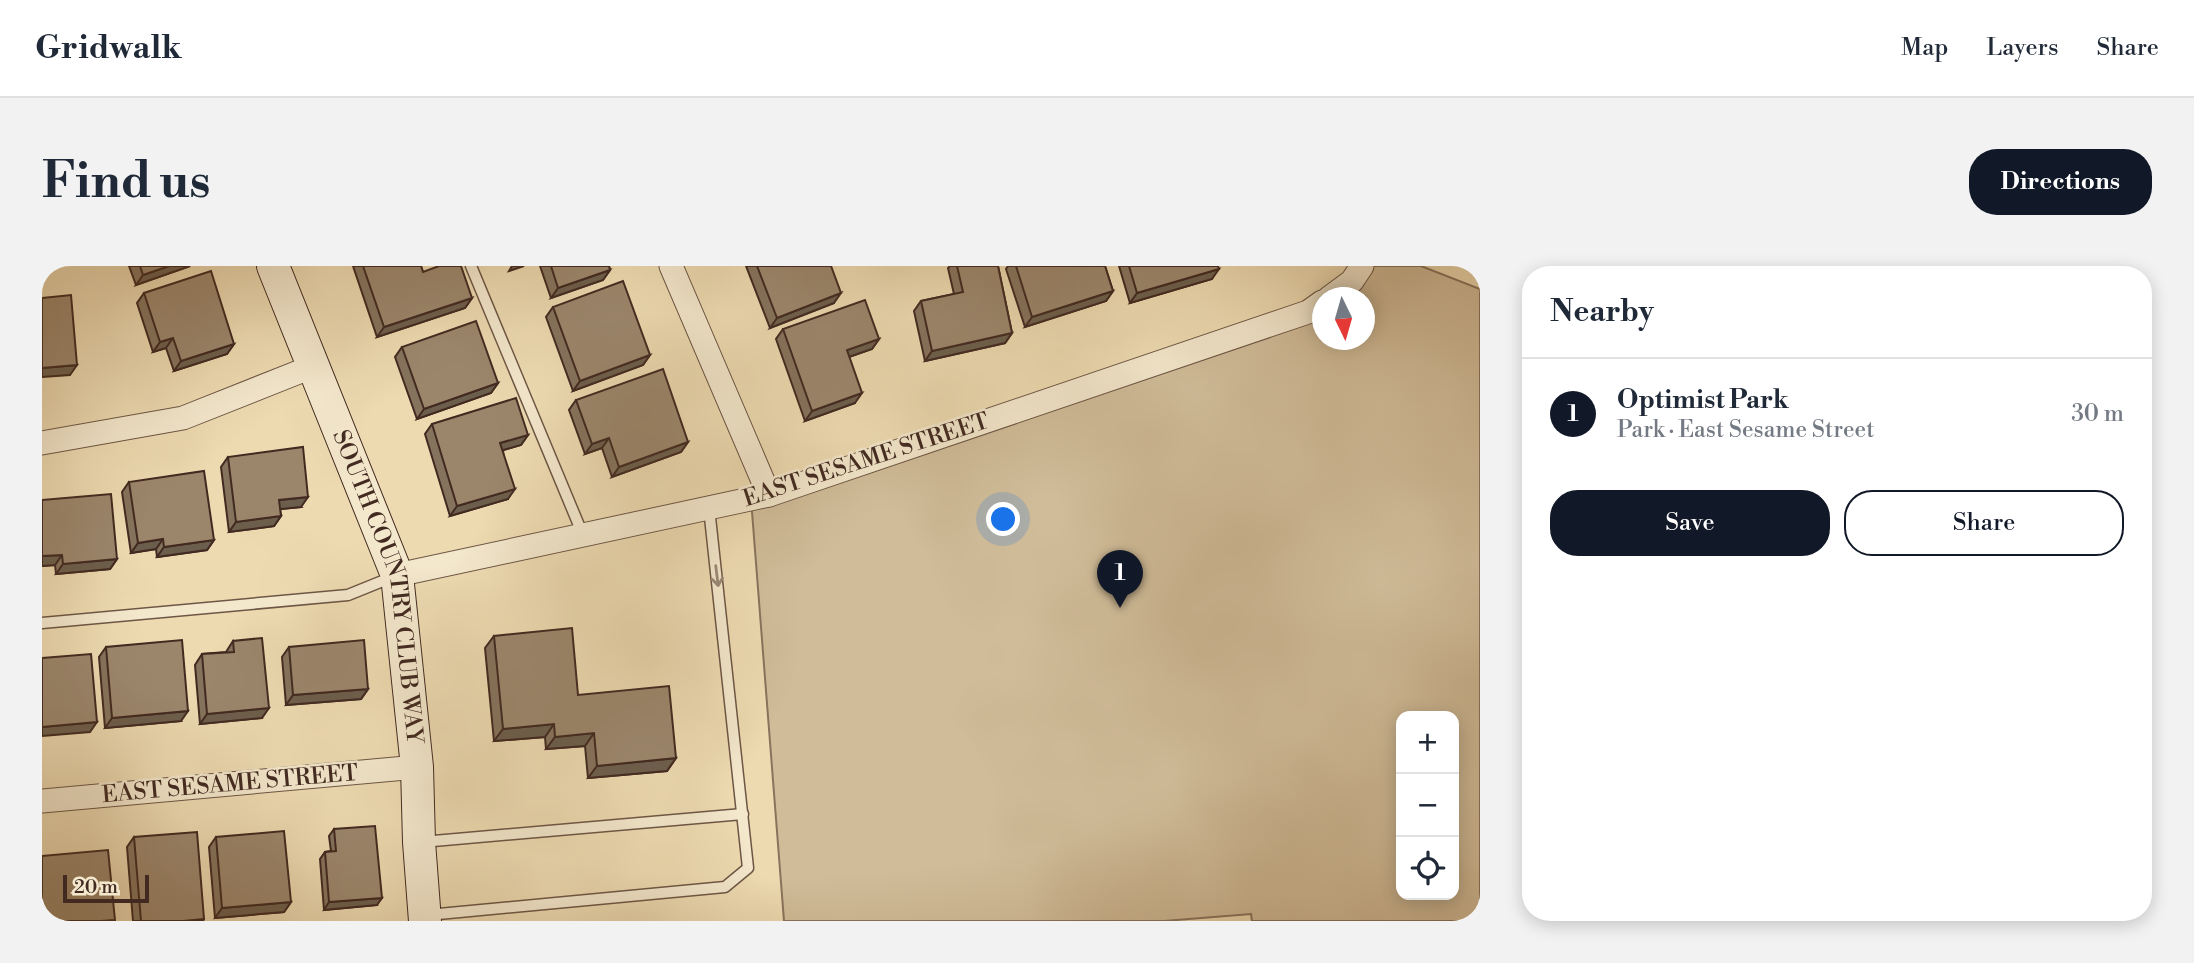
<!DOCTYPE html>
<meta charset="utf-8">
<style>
:root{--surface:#fff;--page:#f2f2f3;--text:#1f2937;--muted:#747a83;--line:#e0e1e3;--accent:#111827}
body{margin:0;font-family:"Libre Bodoni",serif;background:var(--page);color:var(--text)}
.controls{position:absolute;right:21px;bottom:21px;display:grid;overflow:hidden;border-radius:14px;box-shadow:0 4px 18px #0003}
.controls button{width:63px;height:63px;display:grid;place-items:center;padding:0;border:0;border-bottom:2px solid var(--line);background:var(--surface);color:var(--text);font:35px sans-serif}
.compass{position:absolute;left:1270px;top:21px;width:63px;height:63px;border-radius:50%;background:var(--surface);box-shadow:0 4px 18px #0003;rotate:175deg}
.scale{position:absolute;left:21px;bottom:18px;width:86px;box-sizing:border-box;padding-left:7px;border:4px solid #422a21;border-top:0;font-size:19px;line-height:24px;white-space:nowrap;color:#422a21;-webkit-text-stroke:5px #f3e7cc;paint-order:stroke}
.you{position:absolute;left:962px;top:254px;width:24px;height:24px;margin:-18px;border:5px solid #fff;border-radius:50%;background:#1a73e8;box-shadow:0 0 0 10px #1a73e833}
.badge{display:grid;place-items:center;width:46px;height:46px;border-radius:50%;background:var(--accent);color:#fff;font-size:23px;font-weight:700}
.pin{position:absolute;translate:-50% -58px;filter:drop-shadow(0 2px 4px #0008)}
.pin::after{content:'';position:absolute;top:37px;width:24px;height:21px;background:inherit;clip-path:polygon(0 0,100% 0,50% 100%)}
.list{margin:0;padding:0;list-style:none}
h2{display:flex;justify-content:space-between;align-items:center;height:91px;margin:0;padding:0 28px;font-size:30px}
h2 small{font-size:23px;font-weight:400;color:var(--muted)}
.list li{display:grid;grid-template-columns:46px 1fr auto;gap:21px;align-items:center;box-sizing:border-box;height:112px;padding:0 28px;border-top:2px solid var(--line)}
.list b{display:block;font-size:26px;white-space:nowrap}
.list p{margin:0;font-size:23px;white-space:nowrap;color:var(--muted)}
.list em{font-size:23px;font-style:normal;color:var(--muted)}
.actions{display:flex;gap:14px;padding:21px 28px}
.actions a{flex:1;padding:16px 0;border:2px solid var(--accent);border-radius:28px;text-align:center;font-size:24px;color:var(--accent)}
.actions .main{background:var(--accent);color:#fff}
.icon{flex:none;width:38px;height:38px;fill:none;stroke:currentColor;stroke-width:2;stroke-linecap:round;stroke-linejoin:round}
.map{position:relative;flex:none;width:1438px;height:655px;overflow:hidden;border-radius:28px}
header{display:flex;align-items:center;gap:42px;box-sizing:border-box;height:98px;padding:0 35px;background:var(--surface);border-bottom:2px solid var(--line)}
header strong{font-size:33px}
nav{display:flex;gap:38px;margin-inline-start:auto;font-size:24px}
.intro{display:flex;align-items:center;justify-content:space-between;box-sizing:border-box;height:168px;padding:0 42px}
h1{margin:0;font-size:49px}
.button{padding:18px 32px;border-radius:28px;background:var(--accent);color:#fff;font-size:24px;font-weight:700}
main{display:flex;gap:42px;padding:0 42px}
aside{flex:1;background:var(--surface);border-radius:28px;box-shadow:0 4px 18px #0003}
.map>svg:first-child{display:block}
</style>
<header>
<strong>Gridwalk</strong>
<nav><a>Map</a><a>Layers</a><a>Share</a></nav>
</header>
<div class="intro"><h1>Find us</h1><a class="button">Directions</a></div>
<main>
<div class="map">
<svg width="1438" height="655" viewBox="0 0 1438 655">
<rect width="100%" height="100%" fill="#eddab1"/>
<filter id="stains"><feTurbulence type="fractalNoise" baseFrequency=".00286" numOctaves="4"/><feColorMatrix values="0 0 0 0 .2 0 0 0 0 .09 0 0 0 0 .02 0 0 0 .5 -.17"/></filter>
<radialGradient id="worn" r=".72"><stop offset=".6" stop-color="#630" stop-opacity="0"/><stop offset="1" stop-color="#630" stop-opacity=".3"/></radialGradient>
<!-- green -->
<path fill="#d0bc99" stroke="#89735d" stroke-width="2" fill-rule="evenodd" d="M 1320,0 L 1379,0 L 1438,23 L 1438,655 L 1210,655 L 1209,648 L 1122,655 L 742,655 L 709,233 L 1280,36 L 1280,74 L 1322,74 L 1322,32 L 1287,31 ZM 1359,450 L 1412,450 L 1412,629 L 1359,629 Z"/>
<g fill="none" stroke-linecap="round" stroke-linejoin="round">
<!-- lane casing -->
<g stroke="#6d5645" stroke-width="13">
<g id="lane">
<polyline points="429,0 541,269"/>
<polyline points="0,357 306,329 353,310"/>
<polyline points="380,576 701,548"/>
<polyline points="386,649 683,621 706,602 667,242"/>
</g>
</g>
<!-- street casing -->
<g stroke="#6d5645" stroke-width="25">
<g id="street">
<polyline points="629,0 727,229"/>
<polyline points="1287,32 1310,15 1320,0"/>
<polyline points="0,177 141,152 272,100"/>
<polyline points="355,309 727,229 1266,46 1280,36"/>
<polyline points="0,535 375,501"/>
</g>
</g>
<!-- secondary casing -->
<g stroke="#422a21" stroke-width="34">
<g id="secondary">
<path id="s1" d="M 231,0 L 355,309 L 375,501 L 377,576 L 383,655"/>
</g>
</g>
<!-- lane -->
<use href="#lane" stroke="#f3e7cc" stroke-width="10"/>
<!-- street -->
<use href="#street" stroke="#f3e7cc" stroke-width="23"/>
<!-- secondary -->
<use href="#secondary" stroke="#f3e7cc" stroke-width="32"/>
</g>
<!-- wall -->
<g fill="#85735d" stroke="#422a21" stroke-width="2">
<polygon points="87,0 148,0 94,19"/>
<polygon points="311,0 379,0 381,6 430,32 423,42 335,71"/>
<polygon points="498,0 567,0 568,4 561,14 509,32"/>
<polygon points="704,0 789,0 792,37 728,62"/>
<polygon points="908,0 956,0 970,67 963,77 883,95 872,45 879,35 912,28 906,2"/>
<polygon points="966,0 1063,0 1071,25 1064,35 983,61 964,3"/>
<polygon points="1077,0 1176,0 1170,13 1088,37"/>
<polygon points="102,27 192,78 185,88 132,105 124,82 111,86 95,37"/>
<polygon points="511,41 608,89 601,99 531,125 504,51"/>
<polygon points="741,63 837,73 830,83 807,91 813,137 763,155 734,73"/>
<polygon points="360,81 456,117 449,127 375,153 353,91"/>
<polygon points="534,134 646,176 639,186 570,211 560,182 543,188 527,144"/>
<polygon points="390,158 486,169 479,179 461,184 466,233 408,250 383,168"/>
<polygon points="186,191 259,241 238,243 239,250 232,260 187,266 179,201"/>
<polygon points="87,216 172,274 165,284 115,291 114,283 89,287 80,226"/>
<polygon points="0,234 75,293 68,303 14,308 13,299 0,300"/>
<polygon points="452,370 536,429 634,492 625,505 546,512 543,480 504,483 503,471 452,475 443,382"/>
<polygon points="191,375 220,452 158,458 153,399 160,388 184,386"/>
<polygon points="64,381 139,455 63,462 57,391"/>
<polygon points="247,381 326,423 319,433 244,439 240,391"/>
<polygon points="292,563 335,639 282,644 278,593 283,586 289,585 287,570"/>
<polygon points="92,571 162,653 161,655 91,655 85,581"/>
<polygon points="174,571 249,636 242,646 173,652 167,581"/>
</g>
<!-- shaded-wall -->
<g fill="#6c5e4c" stroke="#422a21" stroke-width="2">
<polygon points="127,0 148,0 94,19 101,9"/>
<polygon points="470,0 482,0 467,5"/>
<polygon points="1177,3 1170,13 1088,37 1095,27"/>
<polygon points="568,4 561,14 509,32 516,22"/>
<polygon points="1071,25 1064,35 983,61 990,51"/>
<polygon points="799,27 792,37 728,62 735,52"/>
<polygon points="430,32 423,42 335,71 342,61"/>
<polygon points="970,67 963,77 883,95 890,85"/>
<polygon points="131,72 124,82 111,86 118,76"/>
<polygon points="837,73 830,83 798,94 805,84"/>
<polygon points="192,78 185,88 132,105 139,95"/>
<polygon points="608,89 601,99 531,125 538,115"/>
<polygon points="35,99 28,109 0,111 0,102"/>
<polygon points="456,117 449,127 375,153 382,143"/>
<polygon points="820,127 813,137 763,155 770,145"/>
<polygon points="486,169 479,179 451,187 458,177"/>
<polygon points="567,172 560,182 543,188 550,178"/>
<polygon points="646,176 639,186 570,211 577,201"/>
<polygon points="473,223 466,233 408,250 415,240"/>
<polygon points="266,231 259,241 230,244 237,234"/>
<polygon points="239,250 232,260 187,266 194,256"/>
<polygon points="121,273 114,283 89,287 96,277"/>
<polygon points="172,274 165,284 115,291 122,281"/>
<polygon points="20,289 13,299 0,300 0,290"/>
<polygon points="75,293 68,303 14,308 21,298"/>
<polygon points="326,423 319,433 244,439 251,429"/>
<polygon points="227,442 220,452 158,458 165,448"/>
<polygon points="146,445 139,455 63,462 70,452"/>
<polygon points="55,456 48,466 0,470 0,461"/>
<polygon points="512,458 503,471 452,475 461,463"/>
<polygon points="552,467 543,480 504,483 513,471"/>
<polygon points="634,492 625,505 546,512 555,500"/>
<polygon points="340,632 335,639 282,644 287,636"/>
<polygon points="249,636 242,646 173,652 180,642"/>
</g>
<!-- building -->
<g fill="#9b866c" stroke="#422a21" stroke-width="2">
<polygon points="98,0 127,0 101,9"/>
<polygon points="321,0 379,0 381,6 397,0 419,0 430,32 342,61"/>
<polygon points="509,0 567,0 568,4 516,22"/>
<polygon points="715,0 789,0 799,27 735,52"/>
<polygon points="915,0 956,0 970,67 890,85 879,35 921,26"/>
<polygon points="974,0 1063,0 1071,25 990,51"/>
<polygon points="1087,0 1176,0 1177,3 1095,27"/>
<polygon points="169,5 192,78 139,95 131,72 118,76 102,27"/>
<polygon points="581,15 608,89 538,115 511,41"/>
<polygon points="29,29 35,99 0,102 0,32"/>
<polygon points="823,34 837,73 805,84 820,127 770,145 741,63"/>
<polygon points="434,55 456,117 382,143 360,81"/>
<polygon points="621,103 646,176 577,201 567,172 550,178 534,134"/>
<polygon points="474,132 486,169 458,177 473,223 415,240 390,158"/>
<polygon points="261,181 266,231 237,234 239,250 194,256 186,191"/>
<polygon points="162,205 172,274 122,281 121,273 96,277 87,216"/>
<polygon points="69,228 75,293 21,298 20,289 0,290 0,234"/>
<polygon points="530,362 536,429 627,420 634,492 555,500 552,467 513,471 512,458 461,463 452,370"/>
<polygon points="220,372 227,442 165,448 160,388 192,386 191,375"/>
<polygon points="140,374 146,445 70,452 64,381"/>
<polygon points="322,374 326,423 251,429 247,381"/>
<polygon points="49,388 55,456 0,461 0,392"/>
<polygon points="333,560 340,632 287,636 283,586 294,585 292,563"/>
<polygon points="242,565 249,636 180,642 174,571"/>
<polygon points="155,566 162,653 141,655 99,655 92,571"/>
<polygon points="66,584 73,654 59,655 0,655 0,590"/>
</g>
<!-- one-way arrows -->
<defs><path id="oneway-shaft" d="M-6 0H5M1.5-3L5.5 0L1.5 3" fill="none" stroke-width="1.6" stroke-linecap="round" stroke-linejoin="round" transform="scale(1.75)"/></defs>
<use stroke="#9a8876" href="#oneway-shaft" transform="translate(675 310) rotate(83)"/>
<g text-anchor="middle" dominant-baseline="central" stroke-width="5" stroke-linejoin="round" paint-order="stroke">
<!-- street labels -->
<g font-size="23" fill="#422a21" stroke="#f3e7cc">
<text transform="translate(824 194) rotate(-18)">EAST SESAME STREET</text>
<text stroke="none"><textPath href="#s1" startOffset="340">SOUTH COUNTRY CLUB WAY</textPath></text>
<text transform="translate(188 518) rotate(-5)">EAST SESAME STREET</text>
</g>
</g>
<rect width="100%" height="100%" filter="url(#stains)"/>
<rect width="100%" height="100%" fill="url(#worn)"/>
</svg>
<div class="controls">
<button>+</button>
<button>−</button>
<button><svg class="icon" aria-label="locate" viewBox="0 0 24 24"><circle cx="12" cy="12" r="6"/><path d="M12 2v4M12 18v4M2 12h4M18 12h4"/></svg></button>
</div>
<svg class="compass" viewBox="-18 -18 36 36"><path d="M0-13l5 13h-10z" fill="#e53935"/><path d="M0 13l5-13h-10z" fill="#747a83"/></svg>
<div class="scale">20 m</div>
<div class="you"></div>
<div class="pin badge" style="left:1078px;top:342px">1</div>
</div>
<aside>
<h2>Nearby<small></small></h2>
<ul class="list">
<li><span class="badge">1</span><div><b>Optimist Park</b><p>Park · East Sesame Street</p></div><em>30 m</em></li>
</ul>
<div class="actions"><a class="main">Save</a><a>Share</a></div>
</aside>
</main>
